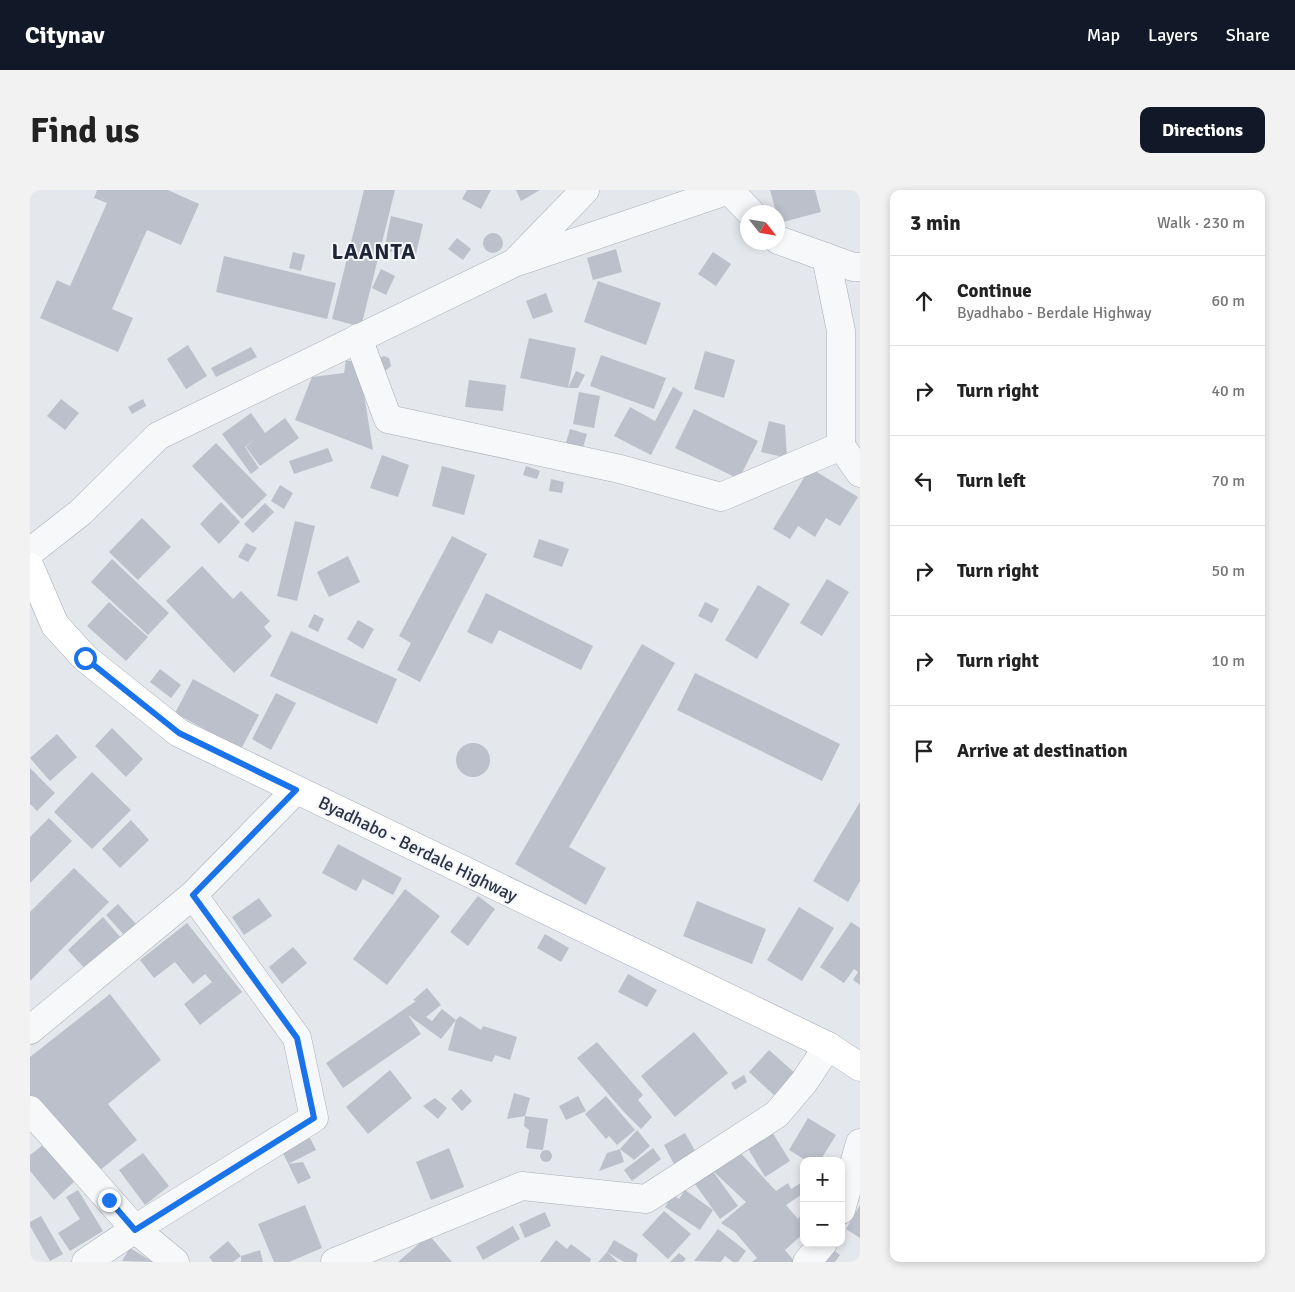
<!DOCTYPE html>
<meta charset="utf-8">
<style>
:root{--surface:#fff;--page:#f2f2f2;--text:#222;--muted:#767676;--line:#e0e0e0;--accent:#111827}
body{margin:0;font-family:Signika,sans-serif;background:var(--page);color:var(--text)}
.controls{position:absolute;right:15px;bottom:15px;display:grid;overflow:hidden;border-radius:10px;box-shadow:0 2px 8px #0003}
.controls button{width:45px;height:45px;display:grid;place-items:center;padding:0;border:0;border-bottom:1px solid var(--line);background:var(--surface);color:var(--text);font:25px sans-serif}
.compass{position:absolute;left:710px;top:15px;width:45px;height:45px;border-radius:50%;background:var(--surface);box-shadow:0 2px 8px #0003;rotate:121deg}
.stop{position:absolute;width:15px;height:15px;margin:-11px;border:4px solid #1a73e8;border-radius:50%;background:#fff}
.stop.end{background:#1a73e8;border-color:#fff;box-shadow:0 1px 5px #0008}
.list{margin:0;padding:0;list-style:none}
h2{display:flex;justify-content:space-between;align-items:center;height:65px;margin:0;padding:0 20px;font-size:21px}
h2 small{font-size:16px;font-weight:400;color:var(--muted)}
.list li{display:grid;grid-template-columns:32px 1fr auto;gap:15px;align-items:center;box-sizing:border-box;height:90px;padding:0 20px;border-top:1px solid var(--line)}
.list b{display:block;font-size:19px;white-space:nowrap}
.list p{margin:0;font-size:16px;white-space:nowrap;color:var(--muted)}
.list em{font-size:16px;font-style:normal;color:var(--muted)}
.icon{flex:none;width:28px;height:28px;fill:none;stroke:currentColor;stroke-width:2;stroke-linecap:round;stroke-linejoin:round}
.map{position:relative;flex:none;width:830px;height:1072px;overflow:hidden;border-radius:10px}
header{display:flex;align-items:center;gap:30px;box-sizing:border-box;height:70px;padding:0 25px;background:var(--accent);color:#fff}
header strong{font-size:24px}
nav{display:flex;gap:28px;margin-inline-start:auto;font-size:18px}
.intro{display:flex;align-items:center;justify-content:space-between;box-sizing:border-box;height:120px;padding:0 30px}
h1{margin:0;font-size:35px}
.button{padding:12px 22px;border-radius:10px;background:var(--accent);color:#fff;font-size:18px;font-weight:700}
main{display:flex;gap:30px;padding:0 30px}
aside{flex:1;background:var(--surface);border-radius:10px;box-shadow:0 2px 8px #0003}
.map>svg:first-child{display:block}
</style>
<header>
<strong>Citynav</strong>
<nav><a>Map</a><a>Layers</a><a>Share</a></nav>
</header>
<div class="intro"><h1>Find us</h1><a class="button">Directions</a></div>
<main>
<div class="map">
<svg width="830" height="1072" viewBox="0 0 830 1072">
<rect width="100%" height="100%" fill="#e4e7ec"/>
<!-- building -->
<g fill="#bbc0ca">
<polygon points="67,0 138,0 169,14 151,55 117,40 82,119 103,128 88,162 10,128 27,90 40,96 77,13 64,8"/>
<polygon points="334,0 365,0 331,137 302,129"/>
<polygon points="437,0 461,0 451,19 432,9"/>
<polygon points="486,0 510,0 491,11"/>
<polygon points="740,0 785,0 791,22 749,33"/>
<polygon points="361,26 393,34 385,68 354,60"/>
<circle cx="463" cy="53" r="10"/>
<polygon points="427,48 441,59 433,70 418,59"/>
<polygon points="586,59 592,82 563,90 557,68"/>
<polygon points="263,62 275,65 271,81 259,78"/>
<polygon points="683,62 701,74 686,96 668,84"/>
<polygon points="194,66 306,93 297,129 186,102"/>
<polygon points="351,79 365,86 356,105 342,98"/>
<polygon points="568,91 631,113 616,155 554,132"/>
<polygon points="516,103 523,122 503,129 496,111"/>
<polygon points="499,148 546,158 538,198 490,188"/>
<polygon points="158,155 177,186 156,199 137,169"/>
<polygon points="221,157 227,167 186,187 181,178"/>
<polygon points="675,161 705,170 694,208 664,199"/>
<polygon points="571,165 636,188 624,219 560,196"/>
<polygon points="354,166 359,168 361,176 354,182 349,168"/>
<polygon points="316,170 329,173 343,260 265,230 282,187 314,183"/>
<polygon points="546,181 555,185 548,198 538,198"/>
<polygon points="439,190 476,195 473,221 435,217"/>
<polygon points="643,197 653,203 621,265 584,246 600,217 625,231"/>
<polygon points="549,202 570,206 564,238 543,234"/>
<polygon points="31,209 49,223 35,240 17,226"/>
<polygon points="113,209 116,216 102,224 98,217"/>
<polygon points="664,219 728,251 709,289 645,258"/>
<polygon points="221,223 235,243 255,228 269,248 230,276 216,257 225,249 215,257 229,278 221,284 192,244"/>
<polygon points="739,231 755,235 757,268 731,262"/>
<polygon points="540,239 557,244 552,261 535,256"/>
<polygon points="186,253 237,305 212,329 162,276"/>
<polygon points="298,258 303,271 264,284 259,271"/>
<polygon points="352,265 379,275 368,307 340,298"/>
<polygon points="412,276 445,285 434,325 402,316"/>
<polygon points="496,276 510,281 507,289 493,285"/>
<polygon points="780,278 828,307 810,336 796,328 785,347 768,336 760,349 743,339"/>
<polygon points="521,289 534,292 532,303 519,301"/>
<polygon points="250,295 263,303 254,319 241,311"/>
<polygon points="191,312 210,332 189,354 170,334"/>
<polygon points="235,313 244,322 223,343 214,334"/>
<polygon points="112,328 141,357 108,390 79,362"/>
<polygon points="265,331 285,336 267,411 247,406"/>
<polygon points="422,346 457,364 390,492 367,480 381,453 369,446"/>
<polygon points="509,349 539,359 532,377 503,367"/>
<polygon points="216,353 227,358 218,372 208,367"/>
<polygon points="318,366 330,392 299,407 287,382"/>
<polygon points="82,369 139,423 118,445 61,392"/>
<polygon points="172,376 203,409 211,401 240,431 234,437 242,446 204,483 136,411"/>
<polygon points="797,389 819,402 792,446 770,433"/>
<polygon points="728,395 760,414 727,469 695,450"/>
<polygon points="456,403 563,456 551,480 469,440 462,454 437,442"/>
<polygon points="79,412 118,447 96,471 57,436"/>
<polygon points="675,412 689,419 682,433 668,426"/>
<polygon points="284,424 294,429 288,442 278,437"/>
<polygon points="328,430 344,439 333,459 317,449"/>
<polygon points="261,441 367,489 347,534 240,486"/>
<polygon points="612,454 645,473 539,657 576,678 556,715 485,674"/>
<polygon points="130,479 151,495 141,508 120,492"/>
<polygon points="665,483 810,554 792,591 647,520"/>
<polygon points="163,489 229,525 211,559 145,523"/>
<polygon points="246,503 266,513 241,560 222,549"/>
<polygon points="82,538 113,569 96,587 65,556"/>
<polygon points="27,544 47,567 20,591 0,568"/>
<circle cx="443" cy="570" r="17"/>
<polygon points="0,578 25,603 7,621 0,614"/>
<polygon points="62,582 101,620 62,659 24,622"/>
<polygon points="830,612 830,691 818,712 783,691"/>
<polygon points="19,628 42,651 0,693 0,647"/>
<polygon points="101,630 119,650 90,678 72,659"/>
<polygon points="308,654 372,688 363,705 333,689 326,701 292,683"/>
<polygon points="44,678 79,712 0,791 0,722"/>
<polygon points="375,699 410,726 357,795 323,769"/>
<polygon points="448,706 465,719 438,756 420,742"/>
<polygon points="229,708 242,726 214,745 202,727"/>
<polygon points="667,711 736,739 722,774 653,746"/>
<polygon points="88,714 107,735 95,746 76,725"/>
<polygon points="769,717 804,738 772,791 737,770"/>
<polygon points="73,727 91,748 56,780 38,760"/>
<polygon points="821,732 830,738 830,795 823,790 828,782 824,779 814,793 790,777"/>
<polygon points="157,733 212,802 170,835 154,814 182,792 175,784 163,794 145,772 124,788 110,770"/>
<polygon points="515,744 539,758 531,772 507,758"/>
<polygon points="263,757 277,773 252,794 239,777"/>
<polygon points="598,784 627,800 617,817 588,802"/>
<polygon points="397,798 411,815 396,827 402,831 412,819 426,830 430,826 451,840 453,836 487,847 480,870 465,865 462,872 418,860 426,830 411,849 378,825 391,844 313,898 296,873 386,811 383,810"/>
<polygon points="80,804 131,870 78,914 107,950 63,986 0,910 0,867"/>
<polygon points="664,842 698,883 645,927 611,886"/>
<polygon points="567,852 613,905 608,910 622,927 611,939 594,922 547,868"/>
<polygon points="739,860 766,884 746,907 719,882"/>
<polygon points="360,880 382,908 338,944 316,917"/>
<polygon points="714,885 717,892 705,900 701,893"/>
<polygon points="431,899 442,911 432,921 421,909"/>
<polygon points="484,903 500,908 495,926 477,929"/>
<polygon points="548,906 556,921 536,930 529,916"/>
<polygon points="576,906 605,940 587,955 579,946 576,949 555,924"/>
<polygon points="405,908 417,918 408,929 393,916"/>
<polygon points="495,926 518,929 513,960 496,958 499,940 494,936"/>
<polygon points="778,928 806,945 790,971 777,971 759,960"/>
<polygon points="607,940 620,956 604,970 590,959 594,972 569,981 577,963 590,959"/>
<polygon points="742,942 760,971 735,987 717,957"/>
<polygon points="655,943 669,968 647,980 634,955"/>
<polygon points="278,944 286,960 258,974 273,972 281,988 268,994 250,957"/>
<polygon points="13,955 44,992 24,1010 0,981 0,965"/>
<polygon points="419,958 434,997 401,1010 386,972"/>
<polygon points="623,958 631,969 602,991 594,980"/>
<polygon points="706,958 746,1001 754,1013 746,1001 758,993 761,999 771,993 774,997 774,1003 756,1015 768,1029 774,1020 774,1043 755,1060 765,1072 722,1072 727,1068 705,1042 691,1033 716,1012 682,980 708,1016 690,1029 665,994"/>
<circle cx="516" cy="966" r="6"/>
<polygon points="113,963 139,996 115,1015 89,980"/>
<polygon points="48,1000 73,1041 40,1061 28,1043 50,1029 36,1007"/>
<polygon points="655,1000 683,1020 670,1040 635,1017 643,1005 649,1009"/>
<polygon points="275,1015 292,1058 259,1072 244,1072 228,1034"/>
<polygon points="830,1015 830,1048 816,1039"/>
<polygon points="634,1021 661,1044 638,1069 612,1045"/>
<polygon points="515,1022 521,1036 495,1048 489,1034"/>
<polygon points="11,1026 33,1064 20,1071 0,1036 0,1032"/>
<polygon points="483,1036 490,1049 453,1070 446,1057"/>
<polygon points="394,1039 422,1072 368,1072 392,1051 387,1045"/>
<polygon points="688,1039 716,1061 708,1072 703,1072 695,1066 691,1072 664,1071"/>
<polygon points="526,1050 537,1059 541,1054 561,1069 560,1072 510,1072"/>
<polygon points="584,1050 608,1064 606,1072 594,1072 577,1062"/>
<polygon points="198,1051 211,1066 230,1060 233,1072 211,1072 211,1066 203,1072 183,1072 179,1067"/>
<polygon points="797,1056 810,1065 805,1072 786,1072"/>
<polygon points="100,1058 123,1072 92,1071"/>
<polygon points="577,1062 588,1072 568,1072"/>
<polygon points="649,1063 656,1069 653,1072 640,1072"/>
</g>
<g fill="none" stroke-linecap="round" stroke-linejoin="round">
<!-- street casing -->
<g stroke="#a9aeb7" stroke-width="29">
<g id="street">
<polyline points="699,0 720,22"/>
<polyline points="748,50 823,77 830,77"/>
<polyline points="796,67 811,141 811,256 830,283"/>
<polyline points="487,70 555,0"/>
<polyline points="328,148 358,229 590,279 691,307 811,256"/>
<polyline points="0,362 51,322 128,246 484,73 699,0"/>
<polyline points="0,840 163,705 266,600"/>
<polyline points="0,920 105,1039 284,928 267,848 163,705"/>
<polyline points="811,1020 830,953"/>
<polyline points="56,1072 105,1039 145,1072"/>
<polyline points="305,1072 492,996 616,1009 747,924 774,892 798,856"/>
<polyline points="777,1072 793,1053"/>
</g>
</g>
<!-- primary casing -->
<g stroke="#a3abb8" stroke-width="29">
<polyline id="primary" points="0,377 25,435 55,468 149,543 798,856 830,877"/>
</g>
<!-- street -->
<use href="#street" stroke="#f7f8fa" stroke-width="28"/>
<!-- primary -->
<use href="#primary" stroke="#fff" stroke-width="28"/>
</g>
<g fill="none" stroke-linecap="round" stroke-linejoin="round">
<!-- route -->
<polyline stroke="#1a73e8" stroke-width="6" points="55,468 149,543 266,600 163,705 267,848 284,928 105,1040 79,1010"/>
</g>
<g text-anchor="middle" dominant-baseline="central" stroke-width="4" stroke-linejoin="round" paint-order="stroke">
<!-- street labels -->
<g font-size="18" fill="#2b3445" stroke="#f4f6f9">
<text transform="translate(388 659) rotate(26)">Byadhabo - Berdale Highway</text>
</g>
<!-- district labels -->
<g font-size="22" font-weight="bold" letter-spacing="1" fill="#1d2536" stroke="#f4f6f9">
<text x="344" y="61">LAANTA</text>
</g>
</g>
</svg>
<div class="controls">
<button>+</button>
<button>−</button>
</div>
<svg class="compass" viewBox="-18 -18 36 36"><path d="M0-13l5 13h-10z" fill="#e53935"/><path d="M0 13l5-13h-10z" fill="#767676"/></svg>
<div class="stop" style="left:55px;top:468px"></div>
<div class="stop end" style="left:79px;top:1010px"></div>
</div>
<aside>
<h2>3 min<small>Walk · 230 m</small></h2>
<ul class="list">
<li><svg class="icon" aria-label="ahead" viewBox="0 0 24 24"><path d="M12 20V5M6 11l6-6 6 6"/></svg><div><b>Continue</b><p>Byadhabo - Berdale Highway</p></div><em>60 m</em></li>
<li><svg class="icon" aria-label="right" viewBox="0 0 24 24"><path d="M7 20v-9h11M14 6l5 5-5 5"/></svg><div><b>Turn right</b></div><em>40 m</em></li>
<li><svg class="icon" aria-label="left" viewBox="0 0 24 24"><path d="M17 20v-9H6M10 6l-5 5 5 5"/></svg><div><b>Turn left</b></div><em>70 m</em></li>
<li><svg class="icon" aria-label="right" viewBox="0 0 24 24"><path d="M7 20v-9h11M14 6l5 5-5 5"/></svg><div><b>Turn right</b></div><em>50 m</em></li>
<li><svg class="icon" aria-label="right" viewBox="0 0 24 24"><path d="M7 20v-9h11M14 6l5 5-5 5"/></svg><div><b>Turn right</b></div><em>10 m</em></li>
<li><svg class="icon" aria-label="arrive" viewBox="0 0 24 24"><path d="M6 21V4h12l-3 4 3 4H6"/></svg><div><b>Arrive at destination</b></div></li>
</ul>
</aside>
</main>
